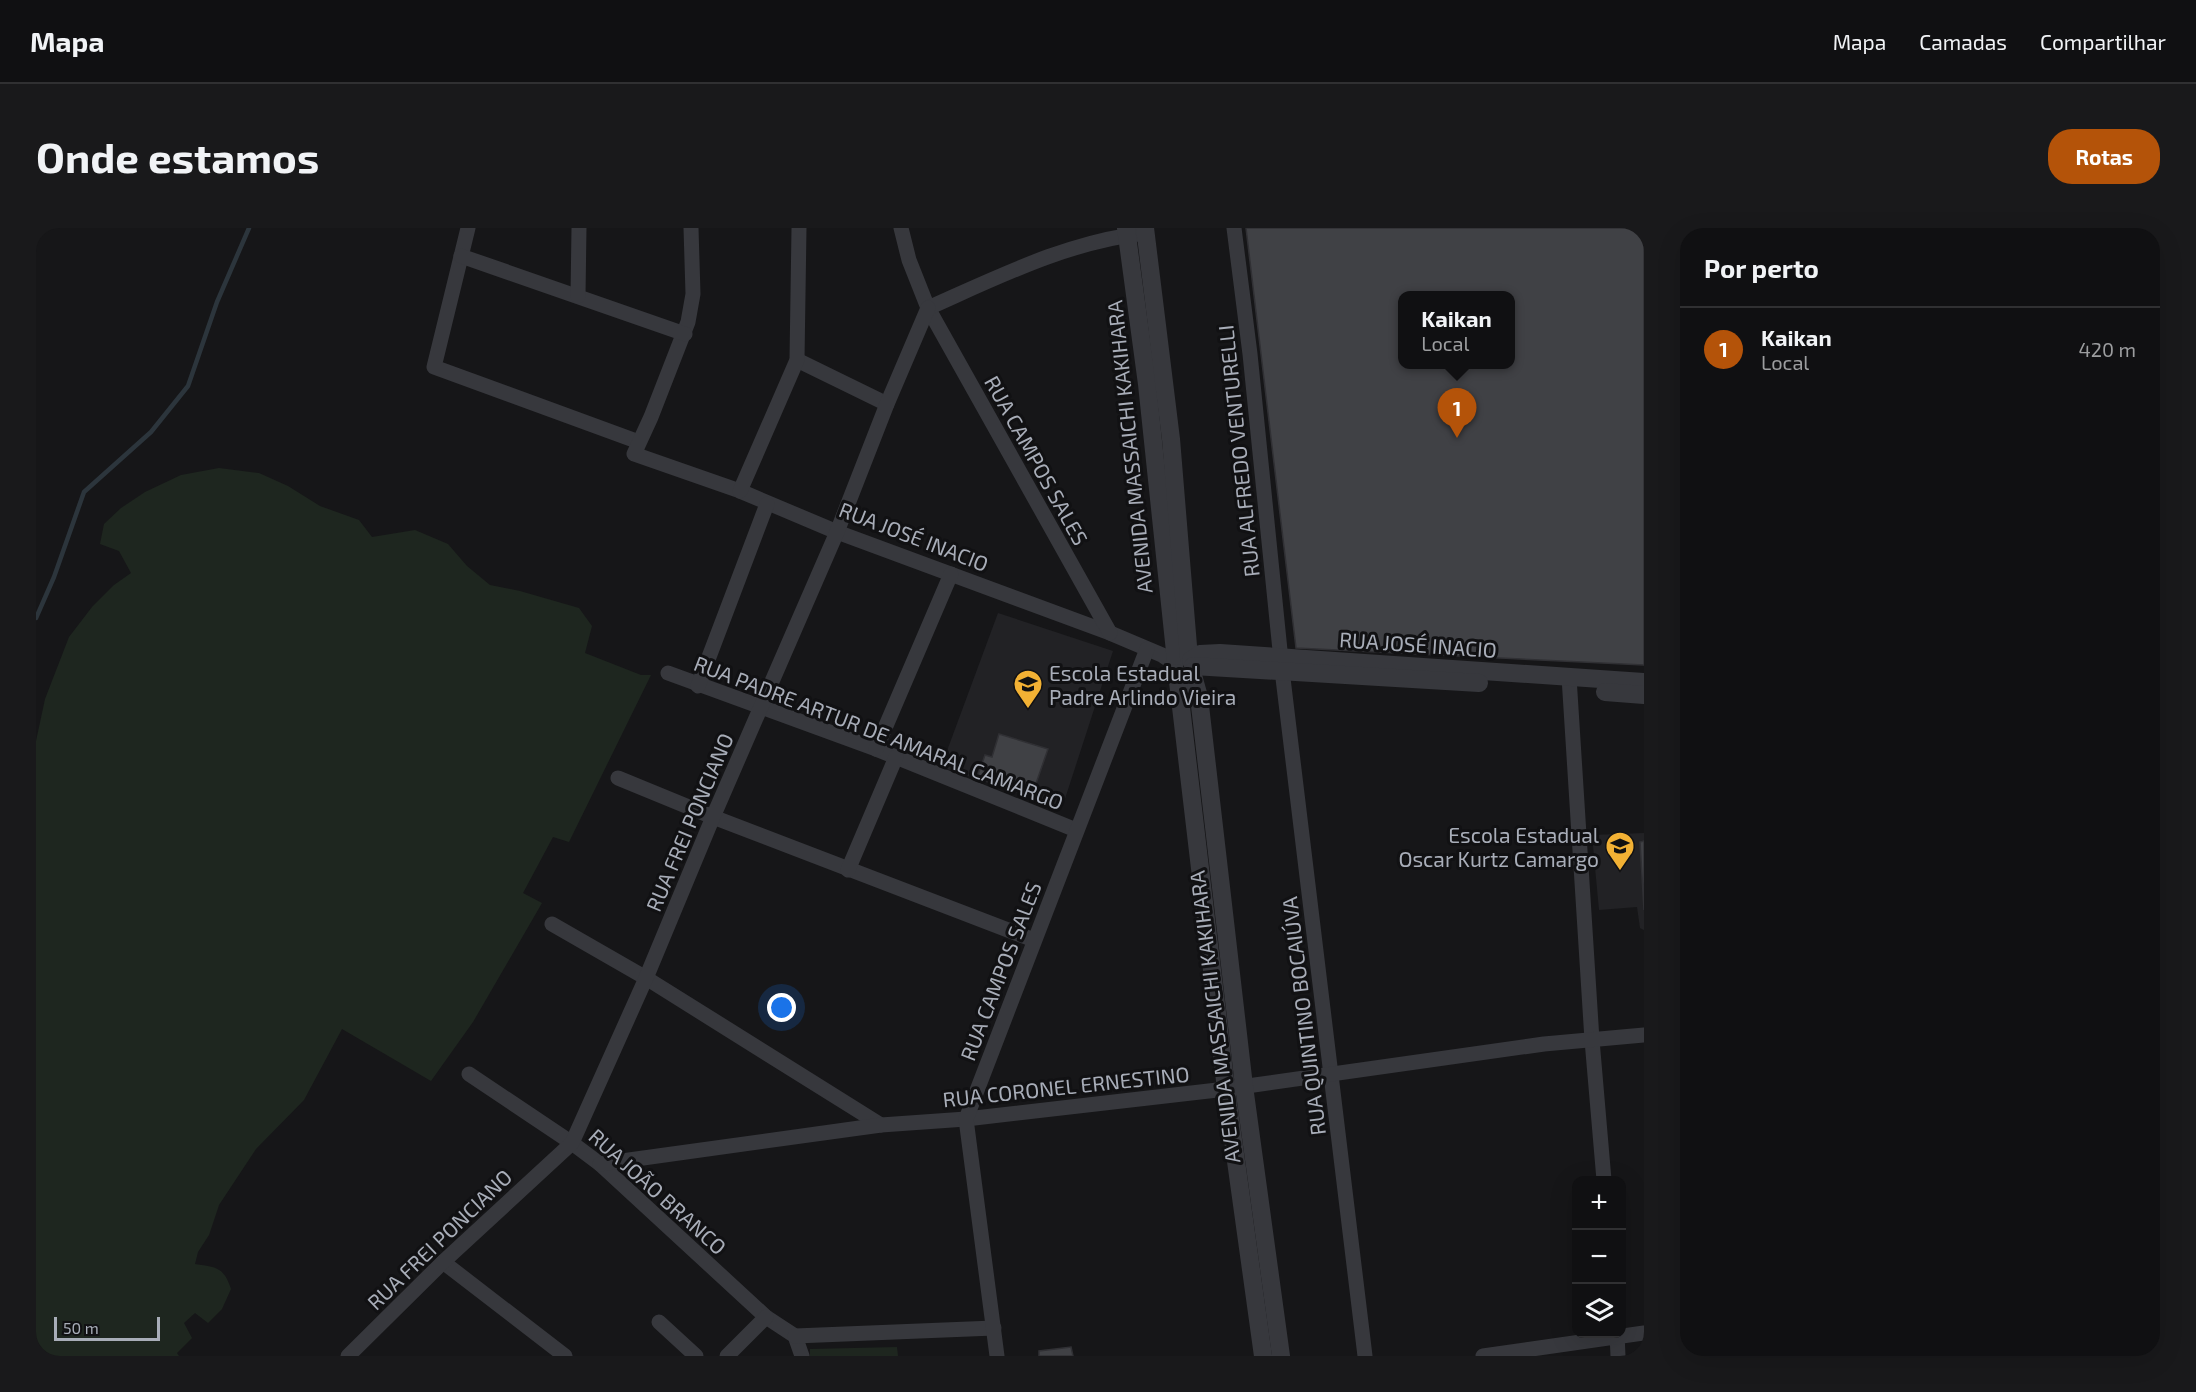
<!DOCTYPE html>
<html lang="pt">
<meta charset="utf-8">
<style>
:root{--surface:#101012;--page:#19191b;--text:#f1f3f6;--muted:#9c9d9f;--line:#303032;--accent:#b45309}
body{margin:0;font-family:"Exo 2",sans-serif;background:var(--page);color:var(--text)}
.controls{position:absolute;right:18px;bottom:18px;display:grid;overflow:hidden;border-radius:12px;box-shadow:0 6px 24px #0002}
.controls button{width:54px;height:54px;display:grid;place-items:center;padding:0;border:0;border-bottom:2px solid var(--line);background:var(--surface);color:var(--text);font:30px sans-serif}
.scale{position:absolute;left:18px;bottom:15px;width:106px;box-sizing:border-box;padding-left:6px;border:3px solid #a8adb8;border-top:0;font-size:16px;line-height:21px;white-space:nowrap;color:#a8adb8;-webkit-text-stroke:4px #111113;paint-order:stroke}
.you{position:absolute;left:746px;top:780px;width:21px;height:21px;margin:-15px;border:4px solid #fff;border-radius:50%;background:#1a73e8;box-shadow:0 0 0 9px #1a73e833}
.badge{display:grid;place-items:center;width:39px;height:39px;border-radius:50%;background:var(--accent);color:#fff;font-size:20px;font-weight:700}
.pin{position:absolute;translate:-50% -50px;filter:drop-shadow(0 2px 3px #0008)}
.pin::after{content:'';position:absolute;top:32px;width:21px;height:18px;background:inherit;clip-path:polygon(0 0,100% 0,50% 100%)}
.popup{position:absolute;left:1362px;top:63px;width:117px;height:78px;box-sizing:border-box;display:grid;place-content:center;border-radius:12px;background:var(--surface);filter:drop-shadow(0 2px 4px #0005);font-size:20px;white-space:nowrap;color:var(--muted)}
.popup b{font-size:22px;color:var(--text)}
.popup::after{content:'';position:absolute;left:50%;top:100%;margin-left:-12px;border:12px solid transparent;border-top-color:var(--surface)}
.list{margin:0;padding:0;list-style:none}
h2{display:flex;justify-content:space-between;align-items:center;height:78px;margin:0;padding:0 24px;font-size:26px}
h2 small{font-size:20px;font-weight:400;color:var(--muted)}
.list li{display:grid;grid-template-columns:39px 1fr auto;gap:18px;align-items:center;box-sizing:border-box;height:84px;padding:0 24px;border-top:2px solid var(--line)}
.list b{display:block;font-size:22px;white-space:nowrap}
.list p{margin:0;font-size:20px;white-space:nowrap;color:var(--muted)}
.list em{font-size:20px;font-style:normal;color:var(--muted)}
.icon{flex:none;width:33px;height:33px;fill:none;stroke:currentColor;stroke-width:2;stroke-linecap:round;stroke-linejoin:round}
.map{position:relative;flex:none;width:1608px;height:1128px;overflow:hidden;border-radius:24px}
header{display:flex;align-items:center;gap:36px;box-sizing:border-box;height:84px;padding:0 30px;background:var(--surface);border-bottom:2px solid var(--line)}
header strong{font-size:28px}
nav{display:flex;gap:33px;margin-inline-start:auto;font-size:21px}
.intro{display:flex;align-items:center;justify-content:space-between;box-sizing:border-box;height:144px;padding:0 36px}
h1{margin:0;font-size:42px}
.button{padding:15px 27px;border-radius:24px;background:var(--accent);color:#fff;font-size:21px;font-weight:700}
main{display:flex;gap:36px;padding:0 36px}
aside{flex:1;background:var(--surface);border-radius:24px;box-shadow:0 6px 24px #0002}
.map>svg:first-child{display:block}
</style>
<header>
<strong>Mapa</strong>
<nav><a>Mapa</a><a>Camadas</a><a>Compartilhar</a></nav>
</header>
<div class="intro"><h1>Onde estamos</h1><a class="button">Rotas</a></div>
<main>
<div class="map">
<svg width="1608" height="1128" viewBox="0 0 1608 1128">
<rect width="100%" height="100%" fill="#161618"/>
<!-- built -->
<g fill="#222225">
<polygon points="962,385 1077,423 1026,580 905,539"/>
<polygon points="1608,605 1608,702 1604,700 1601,679 1563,682 1556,607"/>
</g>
<!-- green -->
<g fill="#1e261f">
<path d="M 183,240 L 223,245 L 252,258 L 284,278 L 323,292 L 336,309 L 379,302 L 412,316 L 431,338 L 454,357 L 484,363 L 543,380 L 556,398 L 549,425 L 605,447 L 615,447 L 533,614 L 517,609 L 487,665 L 506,675 L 437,794 L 395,853 L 306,801 L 268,872 L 220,921 L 183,977 L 173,1007 L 162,1024 L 159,1036 C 180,1039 188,1039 195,1061 L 186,1081 L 172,1095 L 159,1085 L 148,1095 L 156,1110 L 141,1125 L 143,1128 L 0,1128 L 0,513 L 9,471 L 33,409 L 56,379 L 78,357 L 95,345 L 83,323 L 64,316 L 68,296 L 85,280 L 109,264 L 145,247 Z"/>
<polygon points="861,1119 862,1128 774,1128 774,1121"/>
</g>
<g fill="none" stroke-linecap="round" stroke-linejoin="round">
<!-- stream -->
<polyline stroke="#2c353c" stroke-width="4.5" points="0,390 18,349 48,264 115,204 152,158 181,74 213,0"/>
</g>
<!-- building -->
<g fill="#404145" stroke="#303034" stroke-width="1.5" fill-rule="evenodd">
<path d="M 1210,0 L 1608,0 L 1608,437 L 1260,420 ZM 1367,68 L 1475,68 L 1475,136 L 1367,136 Z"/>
<polygon points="963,506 1012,521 996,567 942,547 949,527 956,529"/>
<polygon points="1608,613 1608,682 1604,614"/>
<polygon points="1035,1119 1037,1128 1003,1128 1003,1123"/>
</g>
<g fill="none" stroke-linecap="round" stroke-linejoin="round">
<!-- minor -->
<g stroke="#37383d" stroke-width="15">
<polyline points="432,0 398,139 603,214"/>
<polyline points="655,0 657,66 652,94 615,189 598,226 704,263 801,304 1074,405 1126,427 1139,436"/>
<polyline points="865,0 873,32 892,80 1074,405"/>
<polyline points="1198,0 1214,126 1246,442 1329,1128"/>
<polyline points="425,28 649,106"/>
<polyline points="542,68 543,0"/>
<path d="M 892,80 C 962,49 1033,13 1110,5"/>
<polyline points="761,132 851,176"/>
<polyline points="704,263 761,132 763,0"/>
<polyline points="632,445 840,521 1040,602"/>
<polyline points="1533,449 1556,812 1568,952"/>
<polyline points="662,458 731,276"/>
<polyline points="840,521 915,346"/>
<polyline points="582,550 677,589 998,712"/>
<polyline points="812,642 860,529"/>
<polyline points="516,696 610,750 845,897"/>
<polyline points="433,846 536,915 564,936 730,1089 759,1108 766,1128"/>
<polyline points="564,936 845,897 930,891 1190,861 1508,816 1608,807"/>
<polyline points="407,1034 529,1128"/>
<polyline points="623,1094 660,1128"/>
<polyline points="1581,1106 1582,1128"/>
<polyline points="759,1108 958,1100"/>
<polyline points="312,1128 407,1034 536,915 610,750 677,589 801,304 851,176 892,80"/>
<polyline points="691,1128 730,1089"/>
<polyline points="961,1128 930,891 1111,421"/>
<polyline points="1447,1128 1608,1105"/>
</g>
<!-- tertiary -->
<g stroke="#37383d" stroke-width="18">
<polyline points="1090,0 1111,156 1140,433"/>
<polyline points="1109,0 1135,211 1153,430"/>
<polyline points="1155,432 1164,426 1184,425 1608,454"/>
<polyline points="1157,438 1443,455"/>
<polyline points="1156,444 1163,469 1208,858 1245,1128"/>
<polyline points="1141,445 1190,861 1227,1128"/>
<polyline points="1569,464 1608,467"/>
</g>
</g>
<!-- icons -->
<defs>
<g id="school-pin" transform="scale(1.5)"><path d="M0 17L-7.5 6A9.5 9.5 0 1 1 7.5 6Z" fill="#f2b134" stroke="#111113"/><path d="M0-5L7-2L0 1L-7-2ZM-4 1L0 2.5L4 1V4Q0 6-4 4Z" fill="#111"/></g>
</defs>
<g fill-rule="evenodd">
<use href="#school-pin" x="992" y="456"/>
<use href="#school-pin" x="1584" y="618"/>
</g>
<g text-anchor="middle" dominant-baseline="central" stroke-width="6" stroke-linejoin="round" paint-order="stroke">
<!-- street labels -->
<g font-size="21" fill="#a8adb8" stroke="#111113">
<text transform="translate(1093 219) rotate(-96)">AVENIDA MASSAICHI KAKIHARA</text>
<text transform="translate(1202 223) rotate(-96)">RUA ALFREDO VENTURELLI</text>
<text transform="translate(1001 232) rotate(61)">RUA CAMPOS SALES</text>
<text transform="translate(878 308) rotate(21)">RUA JOSÉ INACIO</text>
<text transform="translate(1382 416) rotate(4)">RUA JOSÉ INACIO</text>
<text transform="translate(843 504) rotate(21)">RUA PADRE ARTUR DE AMARAL CAMARGO</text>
<text transform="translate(653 594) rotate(-67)">RUA FREI PONCIANO</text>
<text transform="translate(964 743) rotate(-69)">RUA CAMPOS SALES</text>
<text transform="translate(1267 788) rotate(-97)">RUA QUINTINO BOCAIÚVA</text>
<text transform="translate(1178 789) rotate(-97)">AVENIDA MASSAICHI KAKIHARA</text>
<text transform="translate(1030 858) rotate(-6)">RUA CORONEL ERNESTINO</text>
<text transform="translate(622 963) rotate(42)">RUA JOÃO BRANCO</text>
<text transform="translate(403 1011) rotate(-44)">RUA FREI PONCIANO</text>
</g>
<!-- poi labels -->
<g font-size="21" fill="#a8adb8" stroke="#111113" text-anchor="start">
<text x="1013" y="444">Escola Estadual<tspan x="1013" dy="24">Padre Arlindo Vieira</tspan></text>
<text x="1563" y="606" text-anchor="end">Escola Estadual<tspan x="1563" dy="24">Oscar Kurtz Camargo</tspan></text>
</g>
</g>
</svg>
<div class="controls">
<button>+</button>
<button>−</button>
<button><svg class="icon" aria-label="layers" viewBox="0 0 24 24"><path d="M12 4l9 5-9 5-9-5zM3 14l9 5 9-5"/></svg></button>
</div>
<div class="scale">50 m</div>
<div class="you"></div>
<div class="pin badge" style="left:1421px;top:210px">1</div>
<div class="popup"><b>Kaikan</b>Local</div>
</div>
<aside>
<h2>Por perto<small></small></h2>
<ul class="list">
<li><span class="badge">1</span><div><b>Kaikan</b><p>Local</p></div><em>420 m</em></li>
</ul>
</aside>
</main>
